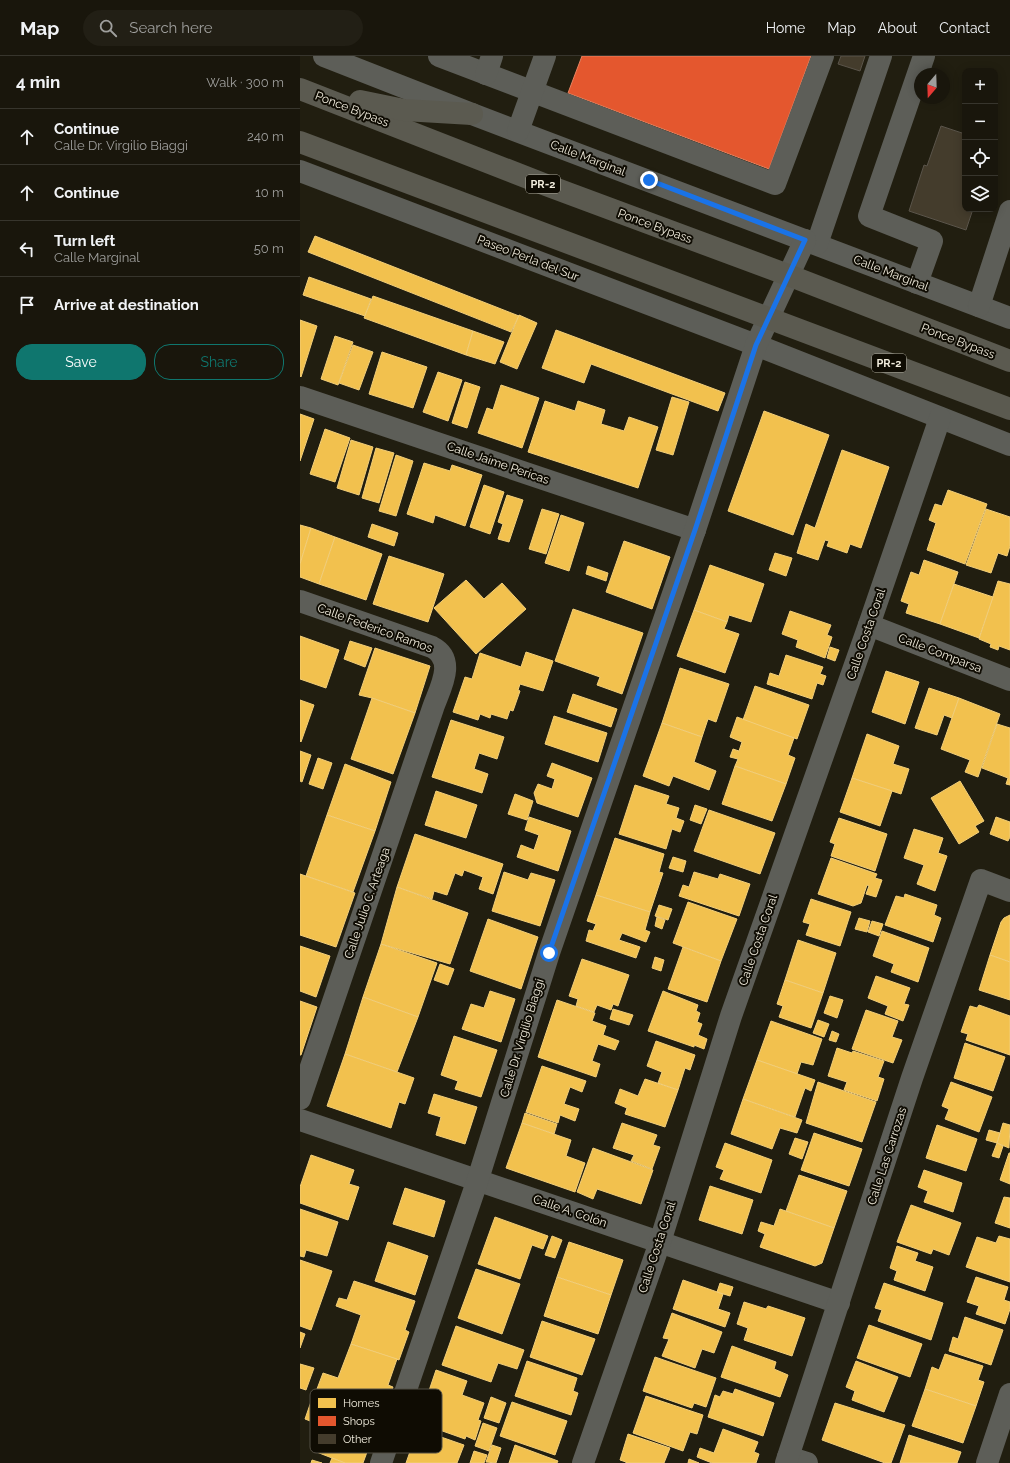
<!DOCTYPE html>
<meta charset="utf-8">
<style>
:root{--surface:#19160c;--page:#221f15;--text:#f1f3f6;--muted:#9f9f9d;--line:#37352d;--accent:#0f766e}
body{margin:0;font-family:Raleway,sans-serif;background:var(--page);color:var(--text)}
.controls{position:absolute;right:12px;top:12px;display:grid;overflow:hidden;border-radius:8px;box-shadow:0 2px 10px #0003}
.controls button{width:36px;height:36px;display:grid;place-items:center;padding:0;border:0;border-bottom:1px solid var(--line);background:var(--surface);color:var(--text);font:20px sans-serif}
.compass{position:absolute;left:614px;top:12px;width:36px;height:36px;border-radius:50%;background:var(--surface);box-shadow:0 2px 10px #0003;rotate:199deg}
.stop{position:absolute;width:12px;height:12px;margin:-9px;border:3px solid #1a73e8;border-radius:50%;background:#fff}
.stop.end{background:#1a73e8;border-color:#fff;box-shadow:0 1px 4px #0008}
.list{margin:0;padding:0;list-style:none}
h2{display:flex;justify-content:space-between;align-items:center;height:52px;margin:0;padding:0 16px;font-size:17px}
h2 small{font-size:13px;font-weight:400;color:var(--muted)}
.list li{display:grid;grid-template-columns:26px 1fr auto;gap:12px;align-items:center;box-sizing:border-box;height:56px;padding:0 16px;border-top:1px solid var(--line)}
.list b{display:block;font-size:15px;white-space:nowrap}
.list p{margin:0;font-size:13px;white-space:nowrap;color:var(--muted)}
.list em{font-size:13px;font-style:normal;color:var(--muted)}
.actions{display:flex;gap:8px;padding:12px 16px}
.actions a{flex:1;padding:9px 0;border:1px solid var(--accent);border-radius:16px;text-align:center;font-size:14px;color:var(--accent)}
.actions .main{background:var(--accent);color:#fff}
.icon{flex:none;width:22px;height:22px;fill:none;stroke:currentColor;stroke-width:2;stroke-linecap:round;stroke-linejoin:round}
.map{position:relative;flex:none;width:710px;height:1407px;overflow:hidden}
header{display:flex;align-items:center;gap:24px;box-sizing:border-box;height:56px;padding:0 20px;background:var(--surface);border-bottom:1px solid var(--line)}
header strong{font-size:19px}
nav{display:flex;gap:22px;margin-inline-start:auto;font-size:14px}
.search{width:280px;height:36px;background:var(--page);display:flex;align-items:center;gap:10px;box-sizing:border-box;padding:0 14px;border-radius:22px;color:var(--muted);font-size:15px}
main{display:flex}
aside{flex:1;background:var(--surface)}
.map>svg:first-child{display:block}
</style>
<header>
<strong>Map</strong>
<div class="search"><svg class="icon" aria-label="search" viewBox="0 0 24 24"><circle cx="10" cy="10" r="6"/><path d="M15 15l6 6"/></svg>Search here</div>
<nav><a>Home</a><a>Map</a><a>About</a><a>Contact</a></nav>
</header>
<main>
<aside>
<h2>4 min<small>Walk · 300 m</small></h2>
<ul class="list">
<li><svg class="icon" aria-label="ahead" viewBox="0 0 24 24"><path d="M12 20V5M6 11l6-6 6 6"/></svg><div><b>Continue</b><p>Calle Dr. Virgilio Biaggi</p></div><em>240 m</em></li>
<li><svg class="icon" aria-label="ahead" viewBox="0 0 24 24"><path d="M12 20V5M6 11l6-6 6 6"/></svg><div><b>Continue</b></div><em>10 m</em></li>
<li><svg class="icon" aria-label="left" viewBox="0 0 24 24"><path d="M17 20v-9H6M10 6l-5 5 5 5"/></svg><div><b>Turn left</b><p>Calle Marginal</p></div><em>50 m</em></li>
<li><svg class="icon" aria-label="arrive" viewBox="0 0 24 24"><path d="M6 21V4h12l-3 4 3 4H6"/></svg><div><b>Arrive at destination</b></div></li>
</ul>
<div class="actions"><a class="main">Save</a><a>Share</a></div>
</aside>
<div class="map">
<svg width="710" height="1407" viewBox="0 0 710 1407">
<rect width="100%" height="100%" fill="#211e10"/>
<!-- homes -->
<g fill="#f2c14e" stroke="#f2ce79">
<polygon points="15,180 219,260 211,276 8,196"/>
<polygon points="9,221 71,243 65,260 3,239"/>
<polygon points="73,240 173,275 166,299 64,262"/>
<polygon points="219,259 237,267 217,313 200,306"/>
<polygon points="0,264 17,270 1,321 0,320"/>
<polygon points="256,274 425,337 418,355 291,308 284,327 242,312"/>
<polygon points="173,275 204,286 195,308 166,299"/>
<polygon points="35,280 53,286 38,329 21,323"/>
<polygon points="53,289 73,296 59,334 39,327"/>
<polygon points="82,296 127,311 113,352 69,338"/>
<polygon points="138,316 162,324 148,365 123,356"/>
<polygon points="165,326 180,331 167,372 152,367"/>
<polygon points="201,329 239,342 222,392 178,377 187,352 193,354"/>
<polygon points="372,341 389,346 373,399 356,394"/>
<polygon points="245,345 275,355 278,345 305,354 301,368 324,375 329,361 358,371 338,432 228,396"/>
<polygon points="464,355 529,379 493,479 428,455"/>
<polygon points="0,358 14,363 0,405"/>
<polygon points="25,373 50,382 35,426 10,418"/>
<polygon points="51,384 73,391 59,439 37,432"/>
<polygon points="76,392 94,397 79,447 62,442"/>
<polygon points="542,394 589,411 561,492 550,488 547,497 527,490 529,485 525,484 518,504 497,497 506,468 515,472"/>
<polygon points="96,399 113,405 96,460 79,455"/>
<polygon points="124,407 150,415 152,409 182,419 165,470 135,459 133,467 107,458"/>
<polygon points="184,429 204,436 190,478 170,471"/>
<polygon points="648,434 687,448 665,508 627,494 636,467 629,464 635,448 642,450"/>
<polygon points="207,439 223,444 209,486 198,483 203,468 198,466"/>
<polygon points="242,453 259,458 246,498 229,493"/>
<polygon points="686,453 710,461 710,490 707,500 698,497 691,517 666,509"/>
<polygon points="261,459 284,467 269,515 245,507"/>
<polygon points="72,468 98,477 94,490 68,481"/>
<polygon points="0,469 11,472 0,508"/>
<polygon points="11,472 35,481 19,528 0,521 0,508"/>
<polygon points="35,481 82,498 66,544 19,528"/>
<polygon points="324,485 370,501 352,553 306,536"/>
<polygon points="475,497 492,502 486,520 469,514"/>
<polygon points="89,500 144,518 128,566 73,548"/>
<polygon points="624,504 658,516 640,568 606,557 609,548 601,545 611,516 619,519"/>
<polygon points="410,509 464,528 451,566 429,559 427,566 394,554"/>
<polygon points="288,510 308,517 306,525 286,518"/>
<polygon points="166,524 184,543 202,527 226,553 176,598 134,552"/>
<polygon points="698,525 710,528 710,594 699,590 698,594 690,591 691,588 679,583"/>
<polygon points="654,528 693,541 679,582 640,568"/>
<polygon points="273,553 343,577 322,638 297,629 300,621 255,605"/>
<polygon points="394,554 427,566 424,573 439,578 425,617 377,600"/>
<polygon points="490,555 531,569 527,579 532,581 525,602 496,591 498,584 482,578"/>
<polygon points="0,580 39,594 26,632 0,623"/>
<polygon points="50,585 72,592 65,611 44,603"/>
<polygon points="530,591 539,594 535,605 527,602"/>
<polygon points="75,592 130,610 115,657 72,642 59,639"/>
<polygon points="226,596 253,605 243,635 220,628 218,634 220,635 213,655 210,654 207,663 191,658 190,662 180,658 178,664 153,656 165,621 172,623 180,597 221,611"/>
<polygon points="486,599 523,611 520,618 526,620 523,629 517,627 512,643 467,628 470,617 479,620"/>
<polygon points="380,612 429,628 416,666 408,663 402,681 362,667"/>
<polygon points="586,615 619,626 605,668 572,656"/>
<polygon points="455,630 509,649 497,683 443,664"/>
<polygon points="629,632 659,642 652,662 644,659 637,679 615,672"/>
<polygon points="273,638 317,653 311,671 267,656"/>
<polygon points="72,642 115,657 93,718 51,703"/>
<polygon points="659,642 700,658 678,721 665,716 670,704 641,693"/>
<polygon points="0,644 14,649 1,686 0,685"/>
<polygon points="254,660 307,677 298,706 245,688"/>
<polygon points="437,661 494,682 488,699 495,702 486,728 435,710 438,703 430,701 433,693 439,695 442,686 430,681"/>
<polygon points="151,664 204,681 197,703 179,697 174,713 188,718 182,737 132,721"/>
<polygon points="362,667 402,681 394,706 416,715 409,734 373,720 369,730 343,720"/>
<polygon points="697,668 710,672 710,729 706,728 708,722 682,712"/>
<polygon points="567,678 599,690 593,708 609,713 601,738 552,722"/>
<polygon points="0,695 11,699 2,726 0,725"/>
<polygon points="18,702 32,707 23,733 9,728"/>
<polygon points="252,707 292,722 278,761 237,747 234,737 238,728 252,733 255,723 247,720"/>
<polygon points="45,708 91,726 75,775 27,759"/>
<polygon points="435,710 486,728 472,765 422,748"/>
<polygon points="552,722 592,735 580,770 540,756"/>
<polygon points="660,725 684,765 675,770 679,776 659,788 631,742"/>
<polygon points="335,729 369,740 366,748 379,752 376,762 384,765 380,776 372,773 366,793 319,778"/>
<polygon points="136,735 177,749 166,782 125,769"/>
<polygon points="215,738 233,745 227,764 208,758"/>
<polygon points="395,749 407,753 401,768 390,764"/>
<polygon points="409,754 475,777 460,818 394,795"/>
<polygon points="27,759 75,775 53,836 6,820"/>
<polygon points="229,761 271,775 258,815 217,801 221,789 234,794 239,779 225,774"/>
<polygon points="696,761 710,766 710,781 708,785 690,778"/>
<polygon points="539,762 587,778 575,815 531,800 535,788 530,786"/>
<polygon points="614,773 643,782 638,797 647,800 635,835 617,828 624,809 604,802"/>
<polygon points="115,778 203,808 193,838 179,833 183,821 164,814 162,820 155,817 147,839 134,835 132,843 97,831"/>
<polygon points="315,782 364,798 359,816 363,817 350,856 296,839"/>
<polygon points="373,801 386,805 383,816 369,812"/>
<polygon points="531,802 577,818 575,822 582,824 576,841 566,838 569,830 567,829 561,847 553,850 518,838"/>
<polygon points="204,816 228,824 231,817 255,824 240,870 192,855"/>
<polygon points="394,816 418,823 420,818 450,828 439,860 379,840 383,829 389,831"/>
<polygon points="0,818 55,837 36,891 0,879"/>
<polygon points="97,831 168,857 150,908 81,888"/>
<polygon points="605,838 637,849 634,859 641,862 633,886 585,869 596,840 604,842"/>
<polygon points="296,839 350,856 345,874 350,876 346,886 322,877 319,884 340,891 336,902 286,885 289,874 293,875 296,868 287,865"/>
<polygon points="511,843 551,856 540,890 506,879 510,868 503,866"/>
<polygon points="388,846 437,863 421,905 373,887"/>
<polygon points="359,849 372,853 368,864 355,860"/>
<polygon points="710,859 710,906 690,899 701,866 704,862"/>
<polygon points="357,861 365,864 362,873 355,870"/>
<polygon points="559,862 570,865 567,876 555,873"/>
<polygon points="188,863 238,881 221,933 170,915"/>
<polygon points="572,865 583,868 579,880 568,876"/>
<polygon points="582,875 629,892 618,926 591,916 594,908 573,900"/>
<polygon points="498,884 536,897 523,937 485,924"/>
<polygon points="81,888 137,907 118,961 63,941"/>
<polygon points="0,890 30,900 16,941 0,935"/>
<polygon points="383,891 421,905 407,946 368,933"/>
<polygon points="690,899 710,906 710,944 679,934"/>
<polygon points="355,901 364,904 361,915 352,912"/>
<polygon points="282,903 329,919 318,950 313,948 311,954 297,949 294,956 276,950 278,943 269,940"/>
<polygon points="140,908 154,913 148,929 134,924"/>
<polygon points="576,920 610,932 604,948 609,949 603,965 585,958 588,950 568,942"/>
<polygon points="485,924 523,937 511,972 479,961 483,950 477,948"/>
<polygon points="190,935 215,943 201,986 162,973 171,948 184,952"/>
<polygon points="363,935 398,949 396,955 400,957 397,966 402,968 398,979 407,983 404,993 394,989 394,991 348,975"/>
<polygon points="530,940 543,944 537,962 524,957"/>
<polygon points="63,941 118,961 97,1016 45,998"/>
<polygon points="257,944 295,957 292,965 306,970 303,979 319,985 315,994 298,988 292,1005 300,1008 296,1021 238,1001"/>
<polygon points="0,945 17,951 1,999 0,999"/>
<polygon points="679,949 710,960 710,999 666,984 668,978 661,976 670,950 677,952"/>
<polygon points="313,953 333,959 329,969 310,963"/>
<polygon points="566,954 598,965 592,981 602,984 593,1007 552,993"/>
<polygon points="518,964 529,968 524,981 513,977"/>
<polygon points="471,965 522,983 513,1009 501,1006 497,1018 457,1004"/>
<polygon points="532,975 539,978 536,986 529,984"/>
<polygon points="154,980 197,994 181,1041 155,1033 158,1025 141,1019"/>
<polygon points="356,985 395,999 390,1014 385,1012 378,1034 358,1027 362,1016 347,1010"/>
<polygon points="665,987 705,1001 693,1035 654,1022"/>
<polygon points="537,992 552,997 553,995 584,1005 578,1021 584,1023 577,1045 544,1034 547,1026 528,1020"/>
<polygon points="45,998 114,1022 105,1048 99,1046 91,1072 27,1050"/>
<polygon points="457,1004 515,1024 511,1035 505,1032 495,1061 443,1043"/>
<polygon points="242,1010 286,1025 282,1036 270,1031 264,1048 279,1053 275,1065 260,1059 258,1067 226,1056"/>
<polygon points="345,1023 378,1034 365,1071 325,1058 327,1052 315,1047 320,1033 338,1040"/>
<polygon points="518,1026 576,1046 562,1086 506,1067"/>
<polygon points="651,1026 692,1041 679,1076 645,1063 649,1053 642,1050"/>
<polygon points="134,1038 177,1051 165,1088 136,1079 141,1061 128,1057"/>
<polygon points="443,1043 502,1064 497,1077 480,1072 472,1093 431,1078"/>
<polygon points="225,1057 257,1068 254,1078 222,1067"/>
<polygon points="222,1067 271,1084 266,1100 285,1107 275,1136 206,1112"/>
<polygon points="322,1067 357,1079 353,1089 360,1091 352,1113 331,1105 334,1099 313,1092"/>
<polygon points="703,1067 710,1069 709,1092 697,1087"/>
<polygon points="637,1069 677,1083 666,1115 626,1102"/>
<polygon points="689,1074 700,1077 697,1087 686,1084"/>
<polygon points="514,1077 562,1093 549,1130 501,1114"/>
<polygon points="495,1082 508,1086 502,1103 489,1098"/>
<polygon points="425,1087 472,1104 461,1137 420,1123 424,1114 416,1111"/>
<polygon points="697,1087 703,1090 699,1102 692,1100"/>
<polygon points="293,1092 353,1114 341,1148 297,1133 293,1143 277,1136"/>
<polygon points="709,1097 710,1097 710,1128 700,1124"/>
<polygon points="11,1099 54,1114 49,1128 59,1131 48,1164 0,1147 0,1131"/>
<polygon points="624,1114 662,1127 653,1156 624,1146 628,1135 618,1131"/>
<polygon points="499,1119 547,1135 534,1172 486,1155"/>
<polygon points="410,1130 453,1144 442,1178 399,1164"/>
<polygon points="105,1132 145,1145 134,1181 93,1168"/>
<polygon points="704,1141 710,1142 710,1172 695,1167"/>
<polygon points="611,1149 661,1167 649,1199 633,1193 631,1198 597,1186"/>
<polygon points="0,1153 38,1166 27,1200 6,1194 4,1201 0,1200"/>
<polygon points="480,1153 534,1172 522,1207 515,1210 460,1191 465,1178 458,1175 461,1166 474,1170"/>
<polygon points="195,1161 248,1180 243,1193 232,1189 220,1223 178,1208"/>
<polygon points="252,1180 262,1184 255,1202 245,1199"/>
<polygon points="699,1180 710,1183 710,1226 666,1211 677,1181 696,1187"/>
<polygon points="88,1186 128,1200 115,1239 75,1225"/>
<polygon points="269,1186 323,1204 311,1239 257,1221"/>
<polygon points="597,1190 618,1197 615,1205 633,1211 625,1235 594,1224 597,1215 590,1212"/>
<polygon points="0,1204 32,1215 11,1274 0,1270"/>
<polygon points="176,1213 220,1228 202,1278 158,1262"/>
<polygon points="257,1221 311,1239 298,1278 244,1260"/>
<polygon points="676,1221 708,1231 704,1244 710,1246 710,1253 705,1268 676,1258 679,1250 667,1246"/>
<polygon points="383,1224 423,1238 418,1253 430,1257 425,1271 373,1253"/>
<polygon points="54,1225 115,1245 105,1274 109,1276 99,1304 51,1288 61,1259 36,1250 39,1242 47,1244"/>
<polygon points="420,1227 433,1231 430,1240 417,1236"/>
<polygon points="584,1227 643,1247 631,1284 578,1265 582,1254 575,1252"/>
<polygon points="444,1246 466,1253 468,1250 505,1262 492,1300 444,1284 448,1272 437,1268"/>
<polygon points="372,1257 422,1276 414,1297 402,1293 395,1312 362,1300 369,1283 363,1282"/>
<polygon points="665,1261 703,1274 691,1309 649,1295 653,1281 658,1283"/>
<polygon points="242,1265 295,1283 282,1319 230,1301"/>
<polygon points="569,1269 622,1288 610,1321 557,1302"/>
<polygon points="156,1270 224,1294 217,1313 198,1307 191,1326 142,1309"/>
<polygon points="0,1276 5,1278 0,1292"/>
<polygon points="51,1288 97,1303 88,1329 93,1331 83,1359 43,1345 46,1338 36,1334 34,1339 17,1333 23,1317 38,1322"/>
<polygon points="432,1290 476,1306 474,1313 488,1319 480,1341 421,1321"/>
<polygon points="645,1298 683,1310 678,1324 684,1326 676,1350 625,1333 632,1311 639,1314"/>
<polygon points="355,1301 416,1322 406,1351 394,1347 392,1352 343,1335"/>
<polygon points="227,1305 277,1322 273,1335 278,1337 271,1359 215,1340"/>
<polygon points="556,1305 598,1321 584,1356 552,1344 555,1335 546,1331"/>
<polygon points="0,1308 14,1312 6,1334 0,1332"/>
<polygon points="136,1314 167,1325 162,1339 184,1347 178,1364 181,1365 175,1384 166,1380 165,1383 134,1372 133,1376 117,1370"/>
<polygon points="435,1333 474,1347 463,1380 408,1361 415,1339 420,1341 423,1335 433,1338"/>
<polygon points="625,1333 676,1350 663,1387 612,1370"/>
<polygon points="15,1334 83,1359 74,1386 71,1385 63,1407 45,1407 14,1395 23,1370 5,1363"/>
<polygon points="346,1340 403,1359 397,1378 390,1376 383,1395 333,1377"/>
<polygon points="191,1341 206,1347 199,1367 184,1362"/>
<polygon points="212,1346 267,1365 255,1399 200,1380"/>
<polygon points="535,1347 605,1369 591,1407 585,1407 522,1384"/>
<polygon points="183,1367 197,1372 189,1395 175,1390"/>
<polygon points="118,1373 164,1389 157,1407 106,1407"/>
<polygon points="423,1373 458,1386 454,1396 459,1398 456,1407 412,1407 397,1401 400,1392 414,1397"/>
<polygon points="328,1378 370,1392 364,1407 326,1407 326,1406 320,1404"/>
<polygon points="609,1379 661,1396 657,1407 600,1407"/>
<polygon points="192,1389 201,1392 196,1407 186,1406"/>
<polygon points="215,1389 258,1405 257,1407 209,1407"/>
<polygon points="174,1395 187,1399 184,1407 170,1407"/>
<polygon points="32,1402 45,1407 30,1407"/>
<polygon points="389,1403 399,1407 388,1407"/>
<polygon points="12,1404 22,1407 11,1407"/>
</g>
<!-- shops -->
<polygon fill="#e4572e" stroke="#e88462" points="282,0 511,0 469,113 268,37"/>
<!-- building -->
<g fill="#443c2c" stroke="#5a544a">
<polygon points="541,0 565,0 560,15 538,8"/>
<polygon points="641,70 665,78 665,153 673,153 666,174 609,155 624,109 627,110"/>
</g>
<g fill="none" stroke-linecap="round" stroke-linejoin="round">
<!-- minor -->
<g stroke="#5d5e58" stroke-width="22">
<polyline points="24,0 172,58 710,262"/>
<polyline points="139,0 475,128 523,0"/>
<polyline points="186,18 192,0"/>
<polyline points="218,75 245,0"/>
<polyline points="0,115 456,289 710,389"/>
<polyline points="517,188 581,0"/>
<polyline points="617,227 632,185 569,160 624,0"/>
<polyline points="679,250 710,155"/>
<polyline points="0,341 395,474"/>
<path d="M 0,545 L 132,591 C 157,604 140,632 133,652 L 0,1043"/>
<polyline points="569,569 710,624"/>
<polyline points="0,1064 539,1247"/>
<polyline points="488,1401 507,1407"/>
<polyline points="81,1407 178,1123 249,897 395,474 456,289 505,184"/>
<polyline points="283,1407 360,1186 431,960 569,569 640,362"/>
<polyline points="486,1407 612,1022 681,824 710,835"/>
<polyline points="687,1407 710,1338"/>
</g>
<!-- highway -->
<g stroke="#5b5a50" stroke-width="22">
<polyline points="0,33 246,129 488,219 710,305"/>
<polyline points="60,45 104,54 172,58"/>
<polyline points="0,86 710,353"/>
</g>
</g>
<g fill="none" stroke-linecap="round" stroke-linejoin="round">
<!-- route -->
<polyline stroke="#1a73e8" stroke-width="5" points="249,897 395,474 456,289 505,184 349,124"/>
</g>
<g text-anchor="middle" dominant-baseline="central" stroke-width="4" stroke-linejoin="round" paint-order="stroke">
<!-- shield labels -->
<g fill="#0f0c03" stroke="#ada99c" stroke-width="1">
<rect x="226" y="119" width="34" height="18" rx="3"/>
<rect x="572" y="298" width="34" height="18" rx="3"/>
</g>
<g font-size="11" font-weight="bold" fill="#f1ecdd">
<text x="243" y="128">PR-2</text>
<text x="589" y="307">PR-2</text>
</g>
<!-- street labels -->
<g font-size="12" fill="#f1ecdd" stroke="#0f0c03">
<text transform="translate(52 53) rotate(21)">Ponce Bypass</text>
<text transform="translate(288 102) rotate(21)">Calle Marginal</text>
<text transform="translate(355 170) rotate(20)">Ponce Bypass</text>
<text transform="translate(228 202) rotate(21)">Paseo Perla del Sur</text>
<text transform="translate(591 217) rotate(21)">Calle Marginal</text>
<text transform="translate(658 285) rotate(21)">Ponce Bypass</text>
<text transform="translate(198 407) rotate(19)">Calle Jaime Pericas</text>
<text transform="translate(75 572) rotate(20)">Calle Federico Ramos</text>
<text transform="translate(566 578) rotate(-71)">Calle Costa Coral</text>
<text transform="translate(640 597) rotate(21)">Calle Comparsa</text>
<text transform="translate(67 847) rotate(-71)">Calle Julio C. Arteaga</text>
<text transform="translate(458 884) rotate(-71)">Calle Costa Coral</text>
<text transform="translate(222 982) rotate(-73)">Calle Dr. Virgilio Biaggi</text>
<text transform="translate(587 1100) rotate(-72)">Calle Las Carrozas</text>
<text transform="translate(270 1155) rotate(19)">Calle A. Colón</text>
<text transform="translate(357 1191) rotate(-72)">Calle Costa Coral</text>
</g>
</g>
<!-- legend -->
<rect x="10" y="1333" width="132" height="64" rx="6" fill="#0f0c03" stroke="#534f44" stroke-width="1"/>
<rect x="18" y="1342" width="18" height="10" fill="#f2c14e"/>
<rect x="18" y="1360" width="18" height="10" fill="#e4572e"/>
<rect x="18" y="1378" width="18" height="10" fill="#443c2c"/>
<g font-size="11" fill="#f1ecdd">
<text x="43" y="1351">Homes</text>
<text x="43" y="1369">Shops</text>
<text x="43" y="1387">Other</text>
</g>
</svg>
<div class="controls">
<button>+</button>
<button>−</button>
<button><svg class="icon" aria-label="locate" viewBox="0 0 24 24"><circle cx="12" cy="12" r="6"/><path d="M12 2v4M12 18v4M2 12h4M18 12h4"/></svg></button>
<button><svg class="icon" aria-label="layers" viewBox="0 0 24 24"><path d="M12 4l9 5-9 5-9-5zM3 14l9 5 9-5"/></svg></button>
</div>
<svg class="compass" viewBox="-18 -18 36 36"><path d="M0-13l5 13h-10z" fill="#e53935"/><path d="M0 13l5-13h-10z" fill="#9f9f9d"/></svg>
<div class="stop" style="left:249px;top:897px"></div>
<div class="stop end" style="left:349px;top:124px"></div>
</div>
</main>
